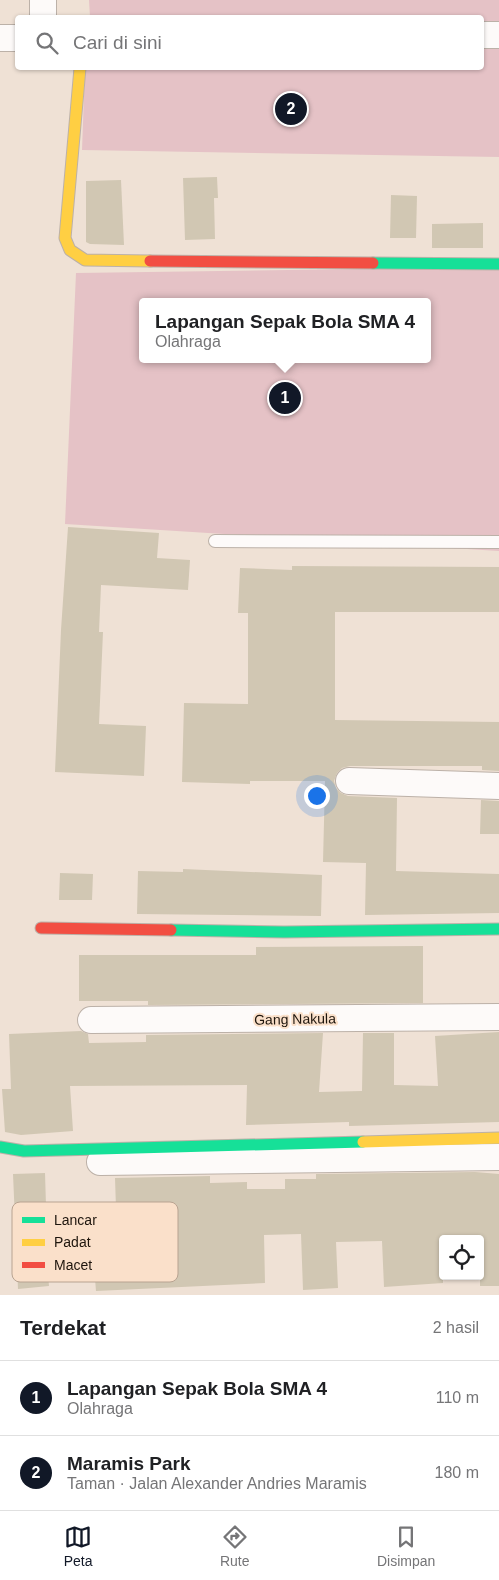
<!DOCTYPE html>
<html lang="id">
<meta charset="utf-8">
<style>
:root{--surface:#fff;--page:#f2f2f2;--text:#202124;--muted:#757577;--line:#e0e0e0;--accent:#111827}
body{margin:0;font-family:Arial,sans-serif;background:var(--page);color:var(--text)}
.controls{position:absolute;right:15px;bottom:15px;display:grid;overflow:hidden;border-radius:5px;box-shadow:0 1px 4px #0004}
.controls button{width:45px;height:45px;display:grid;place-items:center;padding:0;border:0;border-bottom:1px solid var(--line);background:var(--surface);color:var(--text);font:25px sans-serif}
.you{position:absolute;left:316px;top:795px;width:18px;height:18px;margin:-12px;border:4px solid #fff;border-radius:50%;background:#1a73e8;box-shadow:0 0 0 8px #1a73e833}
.badge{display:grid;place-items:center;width:32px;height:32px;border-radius:50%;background:var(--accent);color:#fff;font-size:16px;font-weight:700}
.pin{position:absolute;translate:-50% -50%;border:2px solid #fff;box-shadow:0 1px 5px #0006}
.popup{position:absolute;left:139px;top:298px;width:292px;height:65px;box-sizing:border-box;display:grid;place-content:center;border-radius:5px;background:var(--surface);filter:drop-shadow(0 1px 4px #0005);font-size:16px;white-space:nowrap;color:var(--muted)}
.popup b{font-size:19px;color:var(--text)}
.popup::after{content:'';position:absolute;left:50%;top:100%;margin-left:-10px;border:10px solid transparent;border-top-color:var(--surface)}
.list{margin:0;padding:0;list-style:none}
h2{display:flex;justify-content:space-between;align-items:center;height:65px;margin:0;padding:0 20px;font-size:21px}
h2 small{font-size:16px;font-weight:400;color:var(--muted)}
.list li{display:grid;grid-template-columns:32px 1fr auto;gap:15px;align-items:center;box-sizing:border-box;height:75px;padding:0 20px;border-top:1px solid var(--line)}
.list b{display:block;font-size:19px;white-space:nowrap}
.list p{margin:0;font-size:16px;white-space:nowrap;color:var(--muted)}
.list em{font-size:16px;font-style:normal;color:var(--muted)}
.icon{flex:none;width:28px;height:28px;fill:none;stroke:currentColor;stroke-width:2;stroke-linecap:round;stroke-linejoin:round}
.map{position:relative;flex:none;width:499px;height:1295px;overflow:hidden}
.search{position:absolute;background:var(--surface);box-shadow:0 1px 4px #0004;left:15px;right:15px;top:15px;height:55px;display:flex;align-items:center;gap:12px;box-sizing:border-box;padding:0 18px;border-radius:5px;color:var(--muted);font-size:19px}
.sheet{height:215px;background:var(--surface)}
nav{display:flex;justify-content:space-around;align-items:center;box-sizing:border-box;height:70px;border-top:1px solid var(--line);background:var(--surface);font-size:14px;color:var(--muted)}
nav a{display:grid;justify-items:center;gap:2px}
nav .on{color:var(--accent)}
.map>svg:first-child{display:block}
</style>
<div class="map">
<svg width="499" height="1295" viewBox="0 0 499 1295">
<rect width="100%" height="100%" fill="#efe1d5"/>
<!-- green -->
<g fill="#e5c2c6" fill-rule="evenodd">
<polygon points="89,0 499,0 499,24 482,24 482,18 90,17"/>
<polygon points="482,45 499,45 499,157 82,150 85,68 482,68"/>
<path d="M 499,267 L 499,551 L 65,524 L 76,273 ZM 142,302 L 428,302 L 428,359 L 142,359 Z"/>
</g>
<!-- building -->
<g fill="#d1c7b3">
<polygon points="217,177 218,198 214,198 215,239 185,240 183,178"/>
<polygon points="121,180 124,245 90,244 86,242 86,181"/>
<polygon points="391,195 417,196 416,238 390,238"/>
<polygon points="483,223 483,248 432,248 432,224"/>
<polygon points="68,527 159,533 157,558 190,560 188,590 101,585 99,632 103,632 99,724 146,726 144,776 55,772 61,630"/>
<polygon points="292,566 499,567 499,612 335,612 335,720 499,722 499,771 482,770 482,766 350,766 342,768 337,773 334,781 336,788 341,793 348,796 397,798 396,871 499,874 499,913 365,915 366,863 323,862 325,781 250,781 250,784 182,782 184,703 248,704 248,613 238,613 240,568 292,570"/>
<polygon points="481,800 499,801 499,834 480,834"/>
<polygon points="183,869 322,875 321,916 137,914 138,871 183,872"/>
<polygon points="60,873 93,874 92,900 59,900"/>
<polygon points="423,946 423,1003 148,1005 148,1001 79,1001 79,955 256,955 256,947"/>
<polygon points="81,1031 88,1034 89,1043 146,1042 146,1035 323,1033 319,1092 362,1091 363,1033 394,1033 394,1085 438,1086 435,1036 499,1032 499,1122 349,1126 349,1122 246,1125 247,1085 70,1086 73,1131 21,1135 5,1132 2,1089 11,1089 9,1034"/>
<polygon points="475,1172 499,1174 499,1286 480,1286 480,1239 443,1239 443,1283 384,1287 382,1241 336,1242 338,1288 303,1290 301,1234 264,1235 265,1283 96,1291 92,1241 117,1239 115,1178 210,1176 210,1183 247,1182 247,1189 285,1189 285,1179 316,1179 316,1174"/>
<polygon points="45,1173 47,1238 45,1238 49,1286 18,1289 13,1174"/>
</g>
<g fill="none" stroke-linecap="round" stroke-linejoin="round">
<!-- lane casing -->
<g stroke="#bcb1a8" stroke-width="14">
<polyline id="lane" points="215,541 499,542"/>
</g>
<!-- street casing -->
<g stroke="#bcb1a8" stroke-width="28">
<g id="street">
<polyline points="43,0 43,18"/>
<polyline points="482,35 499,35"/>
<polyline points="0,38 18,38"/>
<polyline points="349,781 499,786"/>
<polyline points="91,1020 499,1017"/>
<polyline points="100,1162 499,1157"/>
</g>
</g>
<!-- fast casing -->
<g stroke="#bcb1a8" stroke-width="13">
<g id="fast">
<polyline points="373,263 499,264"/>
<polyline points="171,930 284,932 499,929"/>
<polyline points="0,1147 24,1151 363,1142"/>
</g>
</g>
<!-- slow casing -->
<g stroke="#bcb1a8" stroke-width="13">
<g id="slow">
<polyline points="80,68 65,238 70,250 85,260 150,261"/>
<polyline points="363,1142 499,1138"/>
</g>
</g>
<!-- jam casing -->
<g stroke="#bcb1a8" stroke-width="13">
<g id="jam">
<polyline points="150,261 373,263"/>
<polyline points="41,928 171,930"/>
</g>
</g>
<!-- lane -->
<use href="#lane" stroke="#fdfaf9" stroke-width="12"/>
<!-- street -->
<use href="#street" stroke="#fdfaf9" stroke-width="26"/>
<!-- fast -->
<use href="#fast" stroke="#16e098" stroke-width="11"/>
<!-- slow -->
<use href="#slow" stroke="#ffcf43" stroke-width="11"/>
<!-- jam -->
<use href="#jam" stroke="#f24e42" stroke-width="11"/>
</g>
<g text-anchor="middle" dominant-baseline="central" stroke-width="4" stroke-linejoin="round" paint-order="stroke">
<!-- street labels -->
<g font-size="14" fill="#1e150d" stroke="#fae0ca">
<text transform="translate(295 1019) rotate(-1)">Gang Nakula</text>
</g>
</g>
<!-- legend -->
<rect x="12" y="1202" width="166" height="80" rx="8" fill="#fae0ca" stroke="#b8a391" stroke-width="1"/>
<rect x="22" y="1217" width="23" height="6" fill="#16e098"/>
<rect x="22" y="1239" width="23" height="7" fill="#ffcf43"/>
<rect x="22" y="1262" width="23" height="6" fill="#f24e42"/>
<g font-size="14" fill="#1e150d">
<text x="54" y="1225">Lancar</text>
<text x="54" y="1247">Padat</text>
<text x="54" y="1270">Macet</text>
</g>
</svg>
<div class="controls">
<button><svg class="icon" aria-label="locate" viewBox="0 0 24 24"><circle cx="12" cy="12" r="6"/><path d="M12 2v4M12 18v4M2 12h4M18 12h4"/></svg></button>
</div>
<div class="you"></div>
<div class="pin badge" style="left:285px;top:398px">1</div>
<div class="popup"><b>Lapangan Sepak Bola SMA 4</b>Olahraga</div>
<div class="pin badge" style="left:291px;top:109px">2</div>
<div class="search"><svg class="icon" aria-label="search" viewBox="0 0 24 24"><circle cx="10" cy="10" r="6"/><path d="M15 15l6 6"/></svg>Cari di sini</div>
</div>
<section class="sheet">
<h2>Terdekat<small>2 hasil</small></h2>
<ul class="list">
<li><span class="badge">1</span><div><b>Lapangan Sepak Bola SMA 4</b><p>Olahraga</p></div><em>110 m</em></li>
<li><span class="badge">2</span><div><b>Maramis Park</b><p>Taman · Jalan Alexander Andries Maramis</p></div><em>180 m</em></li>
</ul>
</section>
<nav>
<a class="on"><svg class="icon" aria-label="map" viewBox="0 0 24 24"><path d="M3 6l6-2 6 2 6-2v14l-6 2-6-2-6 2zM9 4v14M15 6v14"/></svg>Peta</a>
<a><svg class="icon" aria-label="directions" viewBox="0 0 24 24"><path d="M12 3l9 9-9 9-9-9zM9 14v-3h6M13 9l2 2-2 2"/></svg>Rute</a>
<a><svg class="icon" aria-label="saved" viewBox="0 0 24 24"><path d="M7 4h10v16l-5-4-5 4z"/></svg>Disimpan</a>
</nav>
